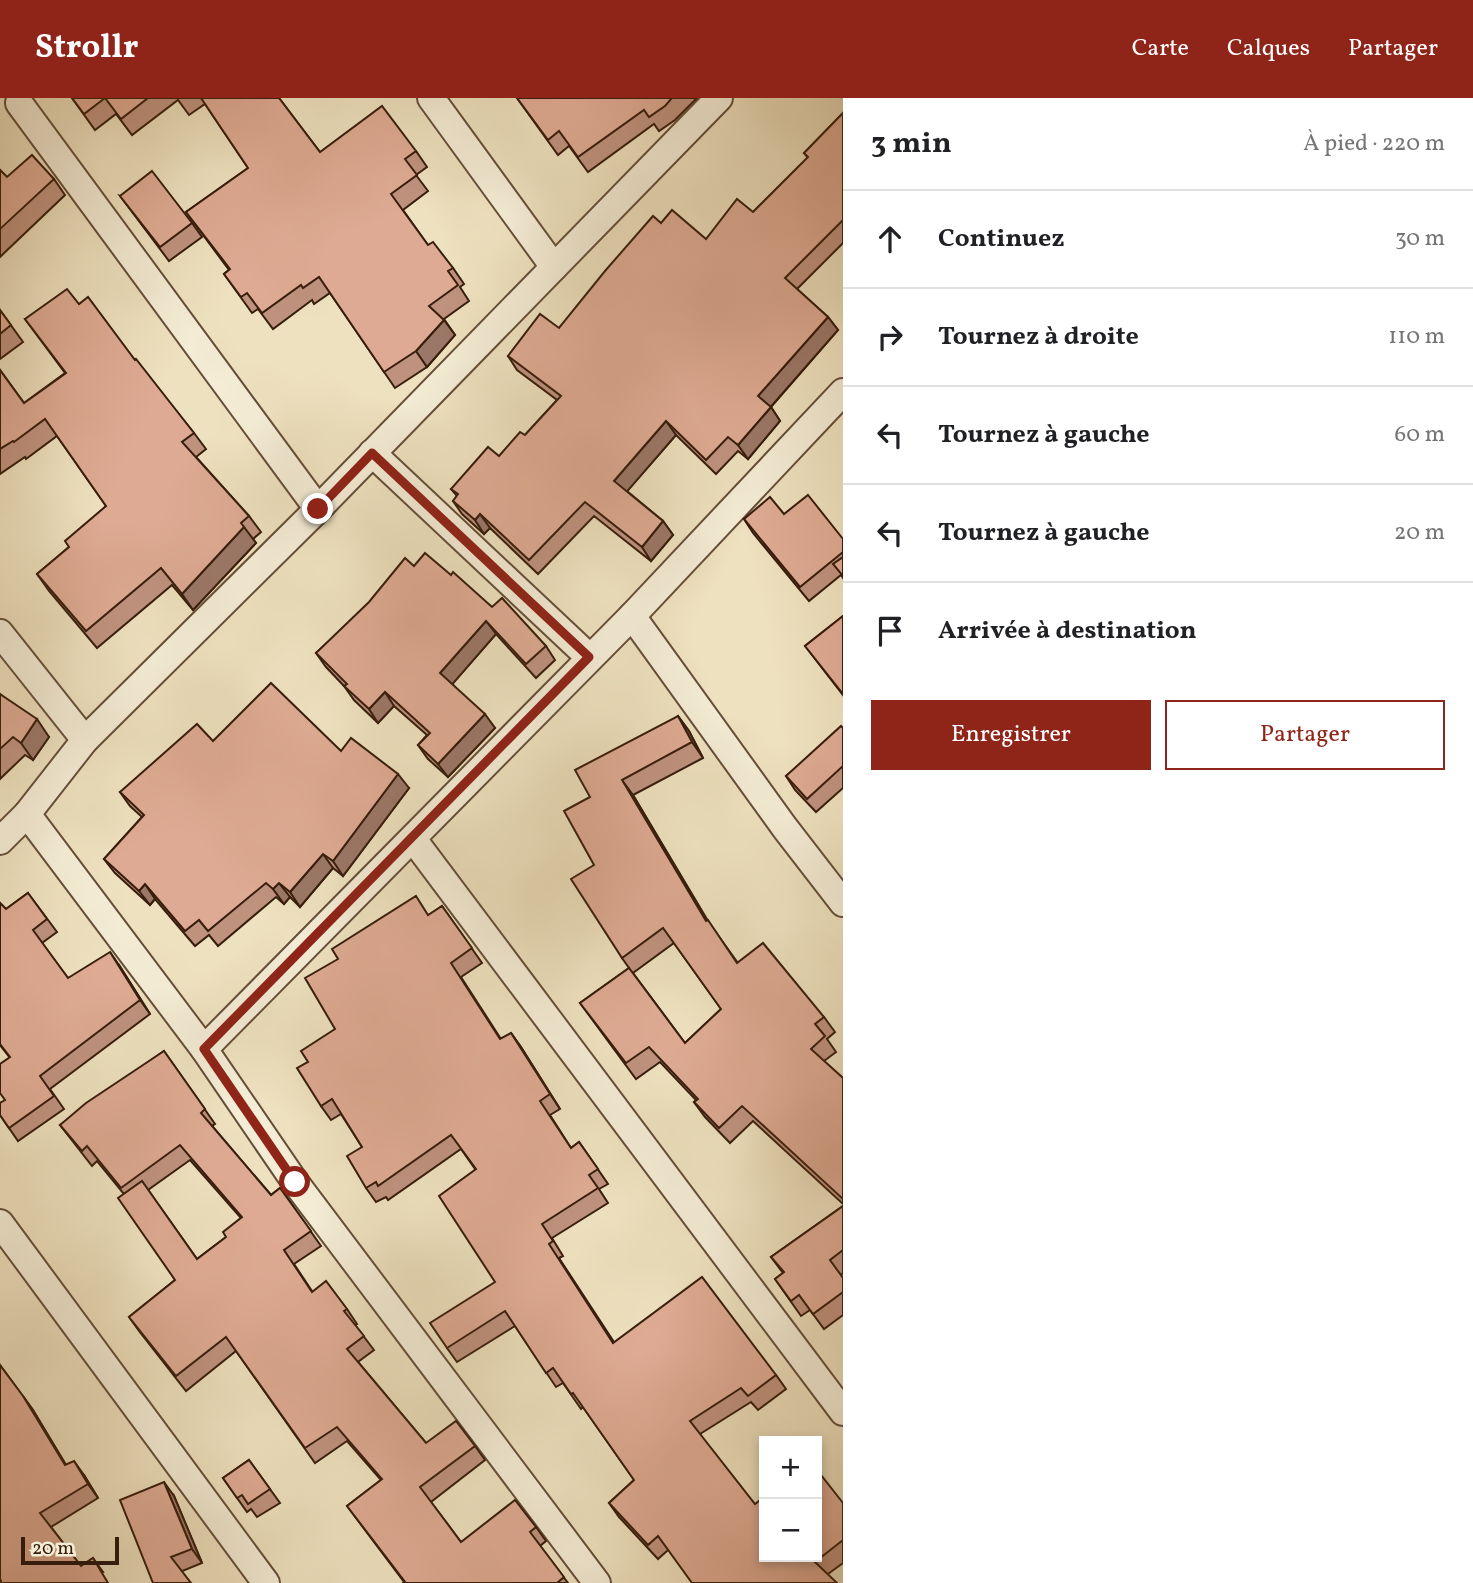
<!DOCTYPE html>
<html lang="fr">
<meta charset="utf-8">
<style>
:root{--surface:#fff;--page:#f2f2f2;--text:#202124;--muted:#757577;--line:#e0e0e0;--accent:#8f2418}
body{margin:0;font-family:Vollkorn,serif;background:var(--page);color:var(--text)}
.controls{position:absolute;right:21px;bottom:21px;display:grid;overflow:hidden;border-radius:0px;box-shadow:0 4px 10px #0003}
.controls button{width:63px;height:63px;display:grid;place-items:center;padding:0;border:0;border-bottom:2px solid var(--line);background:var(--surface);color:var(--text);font:35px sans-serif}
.scale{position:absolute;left:21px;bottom:18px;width:98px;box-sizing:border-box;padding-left:7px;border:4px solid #371d0b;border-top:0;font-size:19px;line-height:24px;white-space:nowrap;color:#371d0b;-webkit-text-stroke:5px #f4ecd5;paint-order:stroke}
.stop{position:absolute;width:21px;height:21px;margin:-16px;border:5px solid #8f2418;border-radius:50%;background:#fff}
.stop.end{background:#8f2418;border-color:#fff;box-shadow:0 2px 7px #0008}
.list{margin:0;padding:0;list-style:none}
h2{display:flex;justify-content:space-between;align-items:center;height:91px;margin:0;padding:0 28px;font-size:30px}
h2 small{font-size:23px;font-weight:400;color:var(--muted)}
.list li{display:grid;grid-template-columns:46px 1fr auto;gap:21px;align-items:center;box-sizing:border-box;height:98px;padding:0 28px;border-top:2px solid var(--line)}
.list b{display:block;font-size:26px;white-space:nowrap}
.list em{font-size:23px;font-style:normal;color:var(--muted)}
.actions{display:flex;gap:14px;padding:21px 28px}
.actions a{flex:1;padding:16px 0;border:2px solid var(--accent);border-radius:0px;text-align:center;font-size:24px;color:var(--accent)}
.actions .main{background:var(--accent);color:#fff}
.icon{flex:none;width:38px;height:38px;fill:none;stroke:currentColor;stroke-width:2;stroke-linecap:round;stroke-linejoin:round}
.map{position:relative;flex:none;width:843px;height:1485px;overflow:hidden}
header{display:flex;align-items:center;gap:42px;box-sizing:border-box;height:98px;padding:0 35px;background:var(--accent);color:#fff}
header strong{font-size:33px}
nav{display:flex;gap:38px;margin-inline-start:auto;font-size:24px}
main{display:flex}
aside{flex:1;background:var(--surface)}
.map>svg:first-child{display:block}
</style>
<header>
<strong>Strollr</strong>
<nav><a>Carte</a><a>Calques</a><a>Partager</a></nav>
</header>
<main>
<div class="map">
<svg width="843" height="1485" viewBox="0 0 843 1485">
<rect width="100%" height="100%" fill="#eee1bf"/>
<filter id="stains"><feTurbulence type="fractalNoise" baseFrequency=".00286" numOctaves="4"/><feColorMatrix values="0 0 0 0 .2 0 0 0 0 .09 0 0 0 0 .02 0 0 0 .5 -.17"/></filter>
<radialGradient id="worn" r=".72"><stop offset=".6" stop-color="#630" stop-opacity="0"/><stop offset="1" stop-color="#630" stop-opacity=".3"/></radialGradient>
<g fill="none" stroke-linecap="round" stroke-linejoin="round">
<!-- street casing -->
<g stroke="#654e38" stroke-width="30">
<g id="street">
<polyline points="431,0 554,169"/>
<polyline points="19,5 318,411"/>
<polyline points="372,355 589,559"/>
<polyline points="632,518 785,730 843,805"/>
<polyline points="0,535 85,642"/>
<polyline points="27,716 204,951 295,1084 597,1485"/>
<polyline points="413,741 843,1314"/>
<polyline points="0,743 27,716 85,642 318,411 719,0"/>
<polyline points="204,951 632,518 843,294"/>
<polyline points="0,1125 266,1485"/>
</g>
</g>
<!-- street -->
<use href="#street" stroke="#f4ecd5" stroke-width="26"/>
</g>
<!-- wall -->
<g fill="#bf927e" stroke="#371d0b" stroke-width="2" fill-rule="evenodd">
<polygon points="72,0 279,0 320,54 416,53 427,69 416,77 428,93 403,112 428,147 453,170 464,186 460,189 469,203 444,221 455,237 427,269 395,290 330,195 314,206 312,202 273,231 258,211 252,215 224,176 229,172 186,114 248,70 205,6 189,17 178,2 132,37 116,16 95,32"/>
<polygon points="517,0 697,0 675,22 659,33 654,26 588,74 569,48 558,57"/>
<polygon points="843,15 843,145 797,191 828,219 838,232 771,309 780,323 748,361 738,353 716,376 676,337 627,393 663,423 673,437 651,463 594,418 538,476 490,430 484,436 462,416 453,403 457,398 451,391 499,358 525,337 557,302 517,272 508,258 559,230 661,125 706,141 753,114 808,60 804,55"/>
<polygon points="0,72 7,79 54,81 65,97 0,159"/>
<polygon points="120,98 192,125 202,139 169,163"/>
<polygon points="79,206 135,262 194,335 206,351 196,359 249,418 261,434 253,441 256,445 193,512 172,487 97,550 49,493 37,476 69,449 106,408 57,338 26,361 25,359 0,376 0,272 24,305 65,275 25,221"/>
<polygon points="0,212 23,244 0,261"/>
<polygon points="784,416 843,441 843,480 841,477 809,503 753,435 744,421"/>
<polygon points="414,468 451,477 492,509 546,548 555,562 536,580 496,536 452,586 495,630 448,679 428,661 418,647 427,637 394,608 378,625 354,602 344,588 326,569 316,555"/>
<polygon points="843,518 843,597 805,548"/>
<polygon points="0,596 49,639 33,662 25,657 0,681"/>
<path d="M 678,618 L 689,633 L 703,660 L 633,697 L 707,822 L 738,865 L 824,919 L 835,934 L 827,941 L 836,954 L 824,963 L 843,980 L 843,1106 L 753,1023 L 730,1045 L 705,1019 L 694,1004 L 696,1002 L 660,964 L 636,981 L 580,905 L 629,870 L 622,860 L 594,767 L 590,699 ZM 674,845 L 721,911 L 685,945 L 633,875 Z"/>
<polygon points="843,630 843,690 816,714 795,692 786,678"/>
<polygon points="213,643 341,653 409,690 343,778 333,770 300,809 290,799 284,806 276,799 218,848 209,837 195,848 155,801 150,807 115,775 104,761 142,719 130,708 120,694"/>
<polygon points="28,795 57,834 42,845 68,880 119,867 150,916 50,991 64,1011 18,1043 0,1017 5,1002 10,960 0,947 0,805 6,811"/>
<polygon points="442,808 482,865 461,879 501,941 511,935 521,949 560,1011 550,1017 571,1050 579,1044 608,1086 599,1091 608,1105 552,1140 563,1158 559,1160 614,1244 776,1277 786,1291 758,1312 751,1304 700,1336 764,1459 843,1405 843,1465 828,1476 668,1452 658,1461 619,1419 609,1405 634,1382 583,1309 581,1311 563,1285 556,1289 515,1228 457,1264 447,1250 495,1184 475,1071 461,1051 388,1102 386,1099 376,1104 366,1090 362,1049 341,1016 331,1022 321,1008 308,964 335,931 338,861 429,817"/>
<path d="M 164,953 L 215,1026 L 212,1028 L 271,1097 L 280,1090 L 321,1148 L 294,1166 L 312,1193 L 347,1211 L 357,1226 L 355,1227 L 374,1252 L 358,1264 L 426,1345 L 475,1348 L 485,1362 L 431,1404 L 461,1444 L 536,1429 L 546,1443 L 540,1448 L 568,1485 L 403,1485 L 404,1484 L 347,1408 L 381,1382 L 347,1343 L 315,1365 L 236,1253 L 186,1293 L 139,1233 L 129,1219 L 175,1182 L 124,1096 L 97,1063 L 92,1068 L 60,1027 ZM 190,1062 L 241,1120 L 226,1139 L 197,1161 L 148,1092 Z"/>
<polygon points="843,1108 843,1175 841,1177 843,1180 843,1217 824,1231 810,1212 801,1218 775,1181 783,1175 771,1159"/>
<polygon points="0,1267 33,1312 66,1367 84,1377 98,1400 51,1429 81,1468 93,1460 103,1474 1,1484 0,1483"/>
<polygon points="249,1362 280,1405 257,1419 251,1411 247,1414 223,1380"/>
<polygon points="174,1398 202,1465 153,1485"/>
</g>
<!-- shaded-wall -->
<g fill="#9b7767" stroke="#371d0b" stroke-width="2">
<polygon points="828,219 838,232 768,312 758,298"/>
<polygon points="444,222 455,237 427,269 416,253"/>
<polygon points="771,309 780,323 748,361 738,347"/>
<polygon points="666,323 676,337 624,397 614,383"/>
<polygon points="480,416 490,430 484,436 475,422"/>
<polygon points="663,423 673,437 651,463 642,449"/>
<polygon points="244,429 256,445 193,512 182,496"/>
<polygon points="486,523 496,536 450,589 440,575"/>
<polygon points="385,594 394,608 378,625 369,611"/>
<polygon points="485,616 495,630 448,679 438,666"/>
<polygon points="678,618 689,633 703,660 692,644"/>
<polygon points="37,621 49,639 33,662 21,645"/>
<polygon points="398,676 409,690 343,778 333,763"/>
<polygon points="622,682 633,697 717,838 706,823"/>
<polygon points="323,756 333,770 300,809 290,794"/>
<polygon points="279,785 290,799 284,806 273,791"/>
<polygon points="145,786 155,801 150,807 139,793"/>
<polygon points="110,854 119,867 150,916 140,902"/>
<polygon points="511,935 521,949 560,1011 550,996"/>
<polygon points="23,1298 33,1312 75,1382 65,1367"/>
<polygon points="74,1363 84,1377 98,1400 88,1386"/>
<polygon points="164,1384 174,1398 202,1465 192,1451"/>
</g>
<!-- building -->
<g fill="#deaa93" stroke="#371d0b" stroke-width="2">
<polygon points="72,0 148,0 121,21 105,0 84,16"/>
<polygon points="201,0 279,0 320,54 382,8 416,53 405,61 417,77 391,96 428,147 433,144 453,170 448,173 458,187 429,208 444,222 416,253 384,274 319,179 303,190 301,187 262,215 247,195 241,199 224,176 230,171 186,114 248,70"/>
<polygon points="517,0 672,0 665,8 649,19 644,12 578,59 559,33 548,42"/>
<polygon points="843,15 843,122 785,180 828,219 758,298 771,309 738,347 728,339 706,362 666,323 614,383 663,423 642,449 585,404 529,462 480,416 475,422 453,403 458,396 451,391 488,349 499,358 520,334 525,337 561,298 508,258 540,216 559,230 605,173 653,118 661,125 672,112 706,141 737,101 753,114 808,59 804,55"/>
<polygon points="32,57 54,81 0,131 0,72 7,79"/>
<polygon points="152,73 192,125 160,149 120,98"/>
<polygon points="67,191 79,206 88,199 135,262 136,261 194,335 182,344 249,418 241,425 244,429 182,496 161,470 86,533 37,476 69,449 65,443 106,408 45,321 14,344 13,343 0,351 0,272 24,305 66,275 25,221"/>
<polygon points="0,212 11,227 0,236"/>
<polygon points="808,397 843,441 843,454 800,489 744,421 770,399 784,416"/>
<polygon points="425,455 451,477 453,474 492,509 502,500 546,548 526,566 486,523 440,575 485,616 438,666 418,647 430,635 385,594 369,611 344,588 347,586 316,555 369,504 405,460 414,468"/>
<polygon points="843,459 843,478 833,466"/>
<polygon points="843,518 843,596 805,548"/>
<polygon points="271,585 341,653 351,640 398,676 333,763 323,756 290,794 279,785 273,791 266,785 208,833 199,822 185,833 145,786 139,793 104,761 144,717 120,694 197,626 213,643"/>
<polygon points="0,596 37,621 21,645 13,639 0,651"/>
<polygon points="678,618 692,644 622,682 706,823 708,822 737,865 763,845 824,919 815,926 825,938 811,951 843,980 843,1101 742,1008 719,1030 694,1004 698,1001 649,949 626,965 580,905 629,870 685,945 721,911 663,830 622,860 571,781 594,767 564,713 590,699 575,672"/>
<polygon points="841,628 843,630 843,668 807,701 786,678"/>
<polygon points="28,795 47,821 33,832 68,880 110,854 140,902 40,978 54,998 9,1030 0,1017 0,1005 5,1002 0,995 0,966 10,959 0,946 0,805 6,811"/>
<polygon points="416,798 428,817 442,808 472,850 451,865 500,941 511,935 550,996 540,1003 571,1050 579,1044 598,1071 589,1077 598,1090 542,1126 553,1143 549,1146 613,1245 702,1179 776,1277 748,1298 741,1290 690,1323 755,1406 764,1399 764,1459 817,1459 817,1372 843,1405 843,1442 815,1464 837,1485 692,1485 658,1438 648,1447 609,1405 634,1382 573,1295 571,1296 553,1270 546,1275 505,1213 447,1250 430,1225 495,1184 439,1098 476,1071 451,1037 378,1088 376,1084 366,1090 347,1058 362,1049 332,1001 321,1008 297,970 308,964 301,953 335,931 305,880 338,861 332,851"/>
<polygon points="164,953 205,1011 201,1015 271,1097 280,1090 311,1133 284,1152 312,1194 326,1183 347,1211 344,1213 364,1238 347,1251 426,1345 456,1323 475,1348 420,1389 461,1444 515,1402 536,1429 530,1434 564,1479 557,1485 403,1485 405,1484 347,1408 382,1381 337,1329 305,1350 226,1239 176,1278 129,1219 175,1182 118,1100 142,1083 197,1161 226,1139 223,1134 242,1119 180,1047 121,1090 87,1048 82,1053 60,1027 86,1005"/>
<polygon points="843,1108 843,1152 830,1162 843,1180 843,1194 813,1216 799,1197 791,1203 775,1181 784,1174 771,1159"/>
<polygon points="0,1267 23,1298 65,1367 74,1363 88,1386 40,1415 81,1468 93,1460 108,1485 0,1485 1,1483 0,1481"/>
<polygon points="249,1362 270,1391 248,1406 242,1397 237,1400 223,1380"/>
<polygon points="164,1384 192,1451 171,1459 191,1485 153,1485 120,1402"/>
</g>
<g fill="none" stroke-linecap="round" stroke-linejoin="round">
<!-- route -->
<polyline stroke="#8f2418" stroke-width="9" points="295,1084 204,951 589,559 372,355 318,411"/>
</g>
<rect width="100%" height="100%" filter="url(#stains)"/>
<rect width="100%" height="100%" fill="url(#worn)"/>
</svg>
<div class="controls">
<button>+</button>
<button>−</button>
</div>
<div class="scale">20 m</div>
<div class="stop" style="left:295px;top:1084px"></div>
<div class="stop end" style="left:318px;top:411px"></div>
</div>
<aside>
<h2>3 min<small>À pied · 220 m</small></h2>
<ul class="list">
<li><svg class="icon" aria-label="ahead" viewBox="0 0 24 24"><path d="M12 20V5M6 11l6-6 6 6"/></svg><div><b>Continuez</b></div><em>30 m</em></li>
<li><svg class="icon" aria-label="right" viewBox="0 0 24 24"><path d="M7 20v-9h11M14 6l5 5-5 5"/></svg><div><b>Tournez à droite</b></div><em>110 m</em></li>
<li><svg class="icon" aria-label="left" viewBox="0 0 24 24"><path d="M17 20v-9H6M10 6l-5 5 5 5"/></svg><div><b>Tournez à gauche</b></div><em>60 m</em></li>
<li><svg class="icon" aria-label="left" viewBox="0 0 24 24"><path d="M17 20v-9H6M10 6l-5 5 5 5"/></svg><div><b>Tournez à gauche</b></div><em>20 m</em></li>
<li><svg class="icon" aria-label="arrive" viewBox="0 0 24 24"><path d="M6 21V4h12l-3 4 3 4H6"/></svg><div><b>Arrivée à destination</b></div></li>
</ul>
<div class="actions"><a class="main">Enregistrer</a><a>Partager</a></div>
</aside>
</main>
